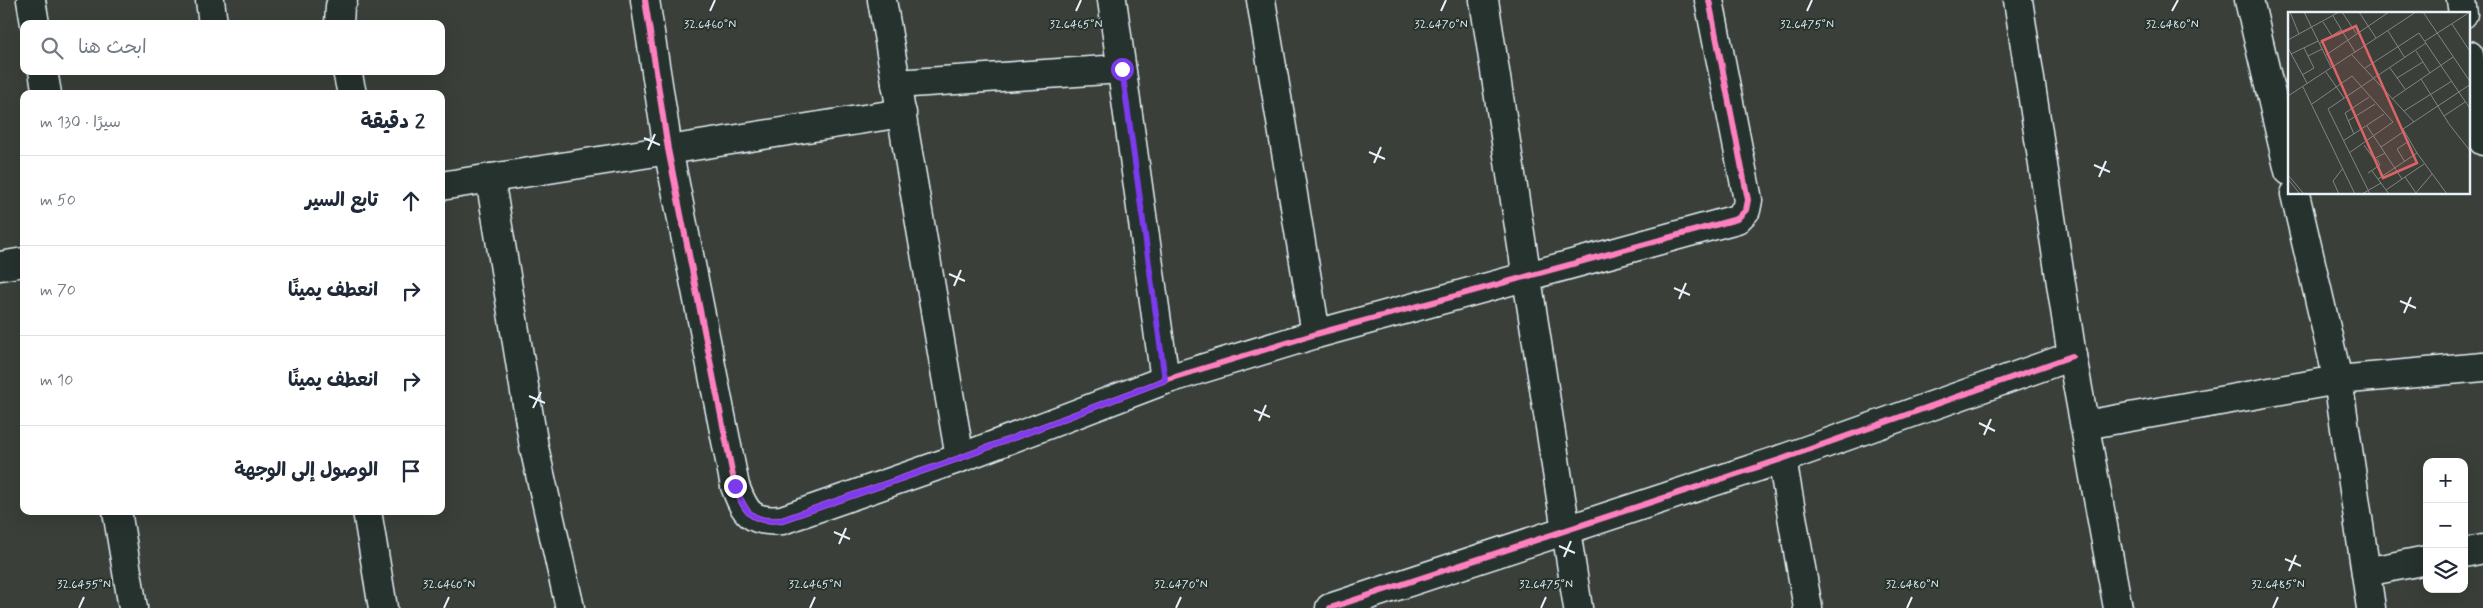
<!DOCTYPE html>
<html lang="ar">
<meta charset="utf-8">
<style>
:root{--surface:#fff;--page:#f6f6f7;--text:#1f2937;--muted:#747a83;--line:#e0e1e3}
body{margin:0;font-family:Mynerve,"Playpen Sans Arabic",sans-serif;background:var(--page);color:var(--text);direction:rtl}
.controls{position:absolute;right:15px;bottom:15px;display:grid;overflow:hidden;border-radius:10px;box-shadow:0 5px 20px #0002}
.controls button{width:45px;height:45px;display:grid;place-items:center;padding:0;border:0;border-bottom:1px solid var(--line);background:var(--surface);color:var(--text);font:25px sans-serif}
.stop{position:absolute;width:15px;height:15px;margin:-11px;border:4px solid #7c3aed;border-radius:50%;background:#fff}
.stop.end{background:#7c3aed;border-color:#fff;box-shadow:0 1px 5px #0008}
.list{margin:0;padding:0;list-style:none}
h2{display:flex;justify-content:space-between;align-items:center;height:65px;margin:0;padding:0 20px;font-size:21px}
h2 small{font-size:16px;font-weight:400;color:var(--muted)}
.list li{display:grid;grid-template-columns:32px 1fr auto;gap:15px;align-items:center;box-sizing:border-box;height:90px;padding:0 20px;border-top:1px solid var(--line)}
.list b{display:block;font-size:19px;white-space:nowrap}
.list em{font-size:16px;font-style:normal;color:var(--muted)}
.icon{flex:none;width:28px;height:28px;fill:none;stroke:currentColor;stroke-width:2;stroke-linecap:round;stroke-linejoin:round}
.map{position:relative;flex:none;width:2483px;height:608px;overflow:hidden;direction:ltr}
.search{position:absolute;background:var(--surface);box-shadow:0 5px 20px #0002;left:20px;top:20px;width:425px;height:55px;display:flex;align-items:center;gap:12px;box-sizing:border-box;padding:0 18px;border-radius:10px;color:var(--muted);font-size:19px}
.panel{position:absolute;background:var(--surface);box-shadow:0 5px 20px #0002;left:20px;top:90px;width:425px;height:425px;border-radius:10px;direction:rtl}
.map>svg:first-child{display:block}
</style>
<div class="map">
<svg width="2483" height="608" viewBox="0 0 2483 608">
<rect width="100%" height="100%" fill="#3a3f39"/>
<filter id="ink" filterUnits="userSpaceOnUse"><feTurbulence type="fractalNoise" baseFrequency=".02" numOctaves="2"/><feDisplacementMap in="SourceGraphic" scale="10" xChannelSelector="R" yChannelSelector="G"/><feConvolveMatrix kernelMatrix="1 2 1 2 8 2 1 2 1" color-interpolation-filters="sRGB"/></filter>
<g filter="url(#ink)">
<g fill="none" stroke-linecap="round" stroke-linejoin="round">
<!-- minor casing -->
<g stroke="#e8f1f8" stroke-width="31">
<g id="minor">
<polyline points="31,0 35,24"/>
<polyline points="210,0 213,24"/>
<path d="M 645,0 L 668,149 L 735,486 C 745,513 751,523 782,520 L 960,458 L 1165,380 L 1316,334 L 1737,219 L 1746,210 L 1748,200 L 1709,0"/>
<polyline points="882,0 960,458"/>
<polyline points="1112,0 1165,380"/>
<polyline points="1261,0 1316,334"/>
<polyline points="1484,0 1578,608"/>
<polyline points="2249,0 2289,171"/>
<polyline points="2461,0 2463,14"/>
<polyline points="339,24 340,6 343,0"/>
<polyline points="2469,55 2483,141"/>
<polyline points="43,71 47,94"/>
<polyline points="347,71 352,94"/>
<polyline points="896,84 1121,69"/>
<polyline points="490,178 534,447 570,608"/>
<polyline points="441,186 902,113"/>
<polyline points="2295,194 2338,380 2371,608"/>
<polyline points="0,266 24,262"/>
<polyline points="2085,425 2338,380 2483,367"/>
<polyline points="1782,459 1808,608"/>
<polyline points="117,511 133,608"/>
<polyline points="367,511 383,608"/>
<polyline points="2464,553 2483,549"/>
<polyline points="2366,572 2427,560"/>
<polyline points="1330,608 1782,459 2072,356"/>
</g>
</g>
<!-- major casing -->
<g stroke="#e8f1f8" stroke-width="31">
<polyline id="major" points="2018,0 2072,356 2118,608"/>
</g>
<!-- minor -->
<use href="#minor" stroke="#26332d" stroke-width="28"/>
<!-- major -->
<use href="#major" stroke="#26332d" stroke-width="28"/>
<!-- cycleway casing -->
<g stroke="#26332d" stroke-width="9">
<g id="cycleway">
<path d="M 645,0 L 668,149 L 735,486 C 745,513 751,523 782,520 L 960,458 L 1165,380 L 1316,334 L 1737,219 L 1746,210 L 1748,200 L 1709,0"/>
<polyline points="1330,608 1782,459 2072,356"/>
</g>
</g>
<!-- cycleway -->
<use href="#cycleway" stroke="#ff80c0" stroke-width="6"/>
</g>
</g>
<g fill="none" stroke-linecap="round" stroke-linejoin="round" filter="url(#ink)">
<!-- route -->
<path stroke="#7c3aed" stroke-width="6" d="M 735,486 C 745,513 751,523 782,520 L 960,458 L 1165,380 L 1122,69"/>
</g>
<!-- ticks -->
<path fill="none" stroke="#e8f1f8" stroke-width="2" d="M 710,11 L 715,0M 1076,11 L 1081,0M 1441,11 L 1446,0M 1807,11 L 1812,0M 2172,11 L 2178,0M 644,138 L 660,145M 648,150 L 655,134M 1369,152 L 1385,159M 1374,163 L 1381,147M 2094,165 L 2110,172M 2099,177 L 2106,161M 949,274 L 965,281M 954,286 L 961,270M 1674,288 L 1690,295M 1679,299 L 1686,283M 2400,301 L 2416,308M 2404,313 L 2411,297M 529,396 L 545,403M 533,408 L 541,392M 1254,410 L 1270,417M 1259,421 L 1266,405M 1979,423 L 1995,431M 1984,435 L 1991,419M 834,532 L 850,539M 839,544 L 846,528M 1559,546 L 1575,553M 1564,557 L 1571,541M 2285,559 L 2301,566M 2289,571 L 2296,555M 79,608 L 84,597M 444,608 L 449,597M 810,608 L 815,597M 1176,608 L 1181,597M 1541,608 L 1546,597M 1907,608 L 1912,597M 2273,608 L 2278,597"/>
<!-- overview -->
<g transform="translate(2288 12)">
<rect width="182" height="182" fill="#3a3f39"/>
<path fill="none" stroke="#808685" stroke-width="1" d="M 2,0 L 11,22M 16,0 L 43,55M 54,0 L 68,21M 71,0 L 88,26M 135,0 L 183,71M 45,4 L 67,40M 35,10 L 44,24M 164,12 L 183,41M 100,19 L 117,46M 0,28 L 51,0M 137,29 L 182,0M 31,32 L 53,18M 0,36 L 19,71M 128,39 L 142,61M 3,42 L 30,29M 38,43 L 101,0M 64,43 L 126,110M 20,44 L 34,37M 77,56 L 131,21 L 183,98M 102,56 L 117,77M 38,60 L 56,86M 14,63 L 26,56 L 16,36M 109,66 L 135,50M 133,67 L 161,112 L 183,140M 15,75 L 67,182M 0,84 L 128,0M 104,87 L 165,45M 24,92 L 64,64 L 105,110 L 61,141M 116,99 L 164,69M 156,104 L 177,90M 60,109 L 87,92M 79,114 L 114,167M 66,122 L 57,101 L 81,85M 55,129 L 96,102M 76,133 L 86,147 L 97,141M 93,135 L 115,120M 129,141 L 159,182M 117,150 L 109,137 L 121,129M 84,159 L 101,182M 80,161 L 92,153 L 89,147M 0,163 L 16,182M 117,165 L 128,181M 0,167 L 12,182M 90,167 L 129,141 L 115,117 L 183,72M 98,178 L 136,152M 51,182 L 45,169 L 55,156M 74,182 L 93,171M 82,182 L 40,97 L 138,31M 127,182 L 144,162"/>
<path fill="#db6466" fill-opacity="0.15" stroke="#db6466" stroke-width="2.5" d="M 68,14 L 129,151 L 95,166 L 34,29 Z"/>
<rect width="182" height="182" fill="none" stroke="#e8f1f8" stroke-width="2.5"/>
</g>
<g font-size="12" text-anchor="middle" fill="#e8f1f8" stroke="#26332d" stroke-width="4" stroke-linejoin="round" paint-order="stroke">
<text x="710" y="28">32.6460°N</text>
<text x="1441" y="28">32.6470°N</text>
<text x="1076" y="28">32.6465°N</text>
<text x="1807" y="28">32.6475°N</text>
<text x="2172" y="28">32.6480°N</text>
<text x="84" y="588">32.6455°N</text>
<text x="449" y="588">32.6460°N</text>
<text x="815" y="588">32.6465°N</text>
<text x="1181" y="588">32.6470°N</text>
<text x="1546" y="588">32.6475°N</text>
<text x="1912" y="588">32.6480°N</text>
<text x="2278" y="588">32.6485°N</text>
</g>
</svg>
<div class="controls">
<button>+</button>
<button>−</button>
<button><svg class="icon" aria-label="layers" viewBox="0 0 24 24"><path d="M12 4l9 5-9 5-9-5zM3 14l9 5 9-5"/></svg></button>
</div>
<div class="stop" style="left:1122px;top:69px"></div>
<div class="stop end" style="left:735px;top:486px"></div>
<div class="search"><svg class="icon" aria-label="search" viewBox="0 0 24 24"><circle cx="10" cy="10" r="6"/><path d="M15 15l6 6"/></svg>ابحث هنا</div>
<section class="panel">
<h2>2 دقيقة<small>سيرًا · 130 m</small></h2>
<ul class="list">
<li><svg class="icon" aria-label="ahead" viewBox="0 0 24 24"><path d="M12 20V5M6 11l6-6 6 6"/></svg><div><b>تابع السير</b></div><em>50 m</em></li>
<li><svg class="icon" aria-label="right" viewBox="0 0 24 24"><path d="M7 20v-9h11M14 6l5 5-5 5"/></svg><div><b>انعطف يمينًا</b></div><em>70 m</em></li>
<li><svg class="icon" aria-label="right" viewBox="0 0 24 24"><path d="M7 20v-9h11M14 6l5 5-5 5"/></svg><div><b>انعطف يمينًا</b></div><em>10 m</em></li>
<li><svg class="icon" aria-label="arrive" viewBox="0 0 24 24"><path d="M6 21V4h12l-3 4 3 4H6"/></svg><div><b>الوصول إلى الوجهة</b></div></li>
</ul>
</section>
</div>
